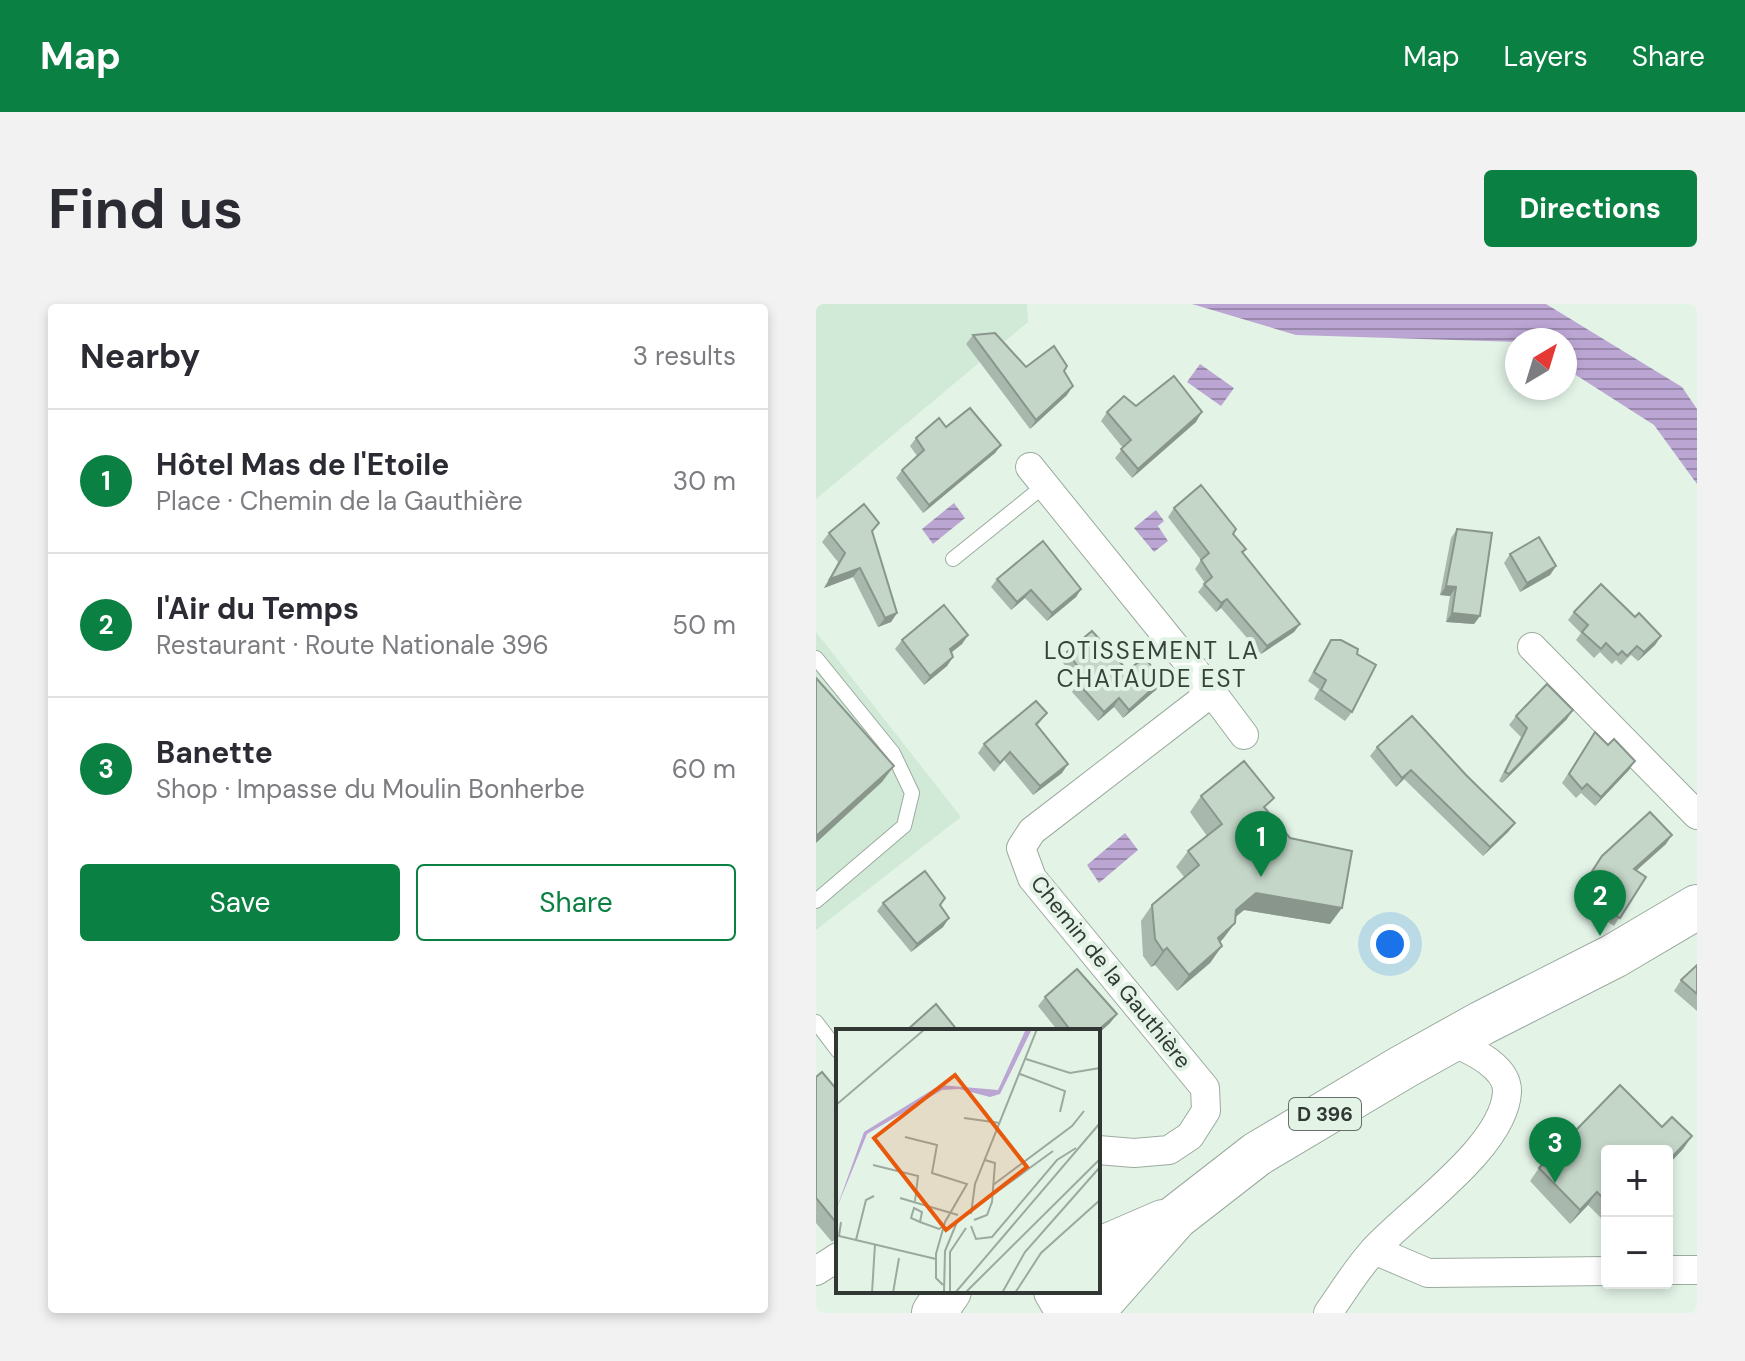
<!DOCTYPE html>
<meta charset="utf-8">
<style>
:root{--surface:#fff;--page:#f2f2f3;--text:#2b2b33;--muted:#7c7c81;--line:#e1e1e2;--accent:#0b8043}
body{margin:0;font-family:"DM Sans",sans-serif;background:var(--page);color:var(--text)}
.controls{position:absolute;right:24px;bottom:24px;display:grid;overflow:hidden;border-radius:8px;box-shadow:0 4px 12px #0003}
.controls button{width:72px;height:72px;display:grid;place-items:center;padding:0;border:0;border-bottom:2px solid var(--line);background:var(--surface);color:var(--text);font:40px sans-serif}
.compass{position:absolute;left:689px;top:24px;width:72px;height:72px;border-radius:50%;background:var(--surface);box-shadow:0 4px 12px #0003;rotate:38deg}
.you{position:absolute;left:574px;top:640px;width:28px;height:28px;margin:-20px;border:6px solid #fff;border-radius:50%;background:#1a73e8;box-shadow:0 0 0 12px #1a73e833}
.badge{display:grid;place-items:center;width:52px;height:52px;border-radius:50%;background:var(--accent);color:#fff;font-size:26px;font-weight:700}
.pin{position:absolute;translate:-50% -66px;filter:drop-shadow(0 2px 4px #0008)}
.pin::after{content:'';position:absolute;top:42px;width:28px;height:24px;background:inherit;clip-path:polygon(0 0,100% 0,50% 100%)}
.list{margin:0;padding:0;list-style:none}
h2{display:flex;justify-content:space-between;align-items:center;height:104px;margin:0;padding:0 32px;font-size:34px}
h2 small{font-size:26px;font-weight:400;color:var(--muted)}
.list li{display:grid;grid-template-columns:52px 1fr auto;gap:24px;align-items:center;box-sizing:border-box;height:144px;padding:0 32px;border-top:2px solid var(--line)}
.list b{display:block;font-size:30px;white-space:nowrap}
.list p{margin:0;font-size:26px;white-space:nowrap;color:var(--muted)}
.list em{font-size:26px;font-style:normal;color:var(--muted)}
.actions{display:flex;gap:16px;padding:24px 32px}
.actions a{flex:1;padding:18px 0;border:2px solid var(--accent);border-radius:8px;text-align:center;font-size:28px;color:var(--accent)}
.actions .main{background:var(--accent);color:#fff}
.map{position:relative;flex:none;width:881px;height:1009px;overflow:hidden;border-radius:8px}
header{display:flex;align-items:center;gap:48px;box-sizing:border-box;height:112px;padding:0 40px;background:var(--accent);color:#fff}
header strong{font-size:38px}
nav{display:flex;gap:44px;margin-inline-start:auto;font-size:28px}
.intro{display:flex;align-items:center;justify-content:space-between;box-sizing:border-box;height:192px;padding:0 48px}
h1{margin:0;font-size:56px}
.button{padding:20px 36px;border-radius:8px;background:var(--accent);color:#fff;font-size:28px;font-weight:700}
main{display:flex;gap:48px;padding:0 48px}
aside{flex:1;background:var(--surface);border-radius:8px;box-shadow:0 4px 12px #0003}
.map>svg:first-child{display:block}
</style>
<header>
<strong>Map</strong>
<nav><a>Map</a><a>Layers</a><a>Share</a></nav>
</header>
<div class="intro"><h1>Find us</h1><a class="button">Directions</a></div>
<main>
<aside>
<h2>Nearby<small>3 results</small></h2>
<ul class="list">
<li><span class="badge">1</span><div><b>Hôtel Mas de l'Etoile</b><p>Place · Chemin de la Gauthière</p></div><em>30 m</em></li>
<li><span class="badge">2</span><div><b>l'Air du Temps</b><p>Restaurant · Route Nationale 396</p></div><em>50 m</em></li>
<li><span class="badge">3</span><div><b>Banette</b><p>Shop · Impasse du Moulin Bonherbe</p></div><em>60 m</em></li>
</ul>
<div class="actions"><a class="main">Save</a><a>Share</a></div>
</aside>
<div class="map">
<svg width="881" height="1009" viewBox="0 0 881 1009">
<defs>
<pattern id="water-rules" width="6" height="5" patternUnits="userSpaceOnUse" patternTransform="scale(2)"><rect width="6" height="5" fill="#bba5d3"/><path d="M0 2.5h6" fill="none" stroke="#9987ac"/></pattern>
</defs>
<rect width="100%" height="100%" fill="#e3f4e7"/>
<!-- built -->
<g fill="#d1ead7">
<polygon points="0,0 211,0 212,18 0,195"/>
<polygon points="0,328 145,513 0,626"/>
</g>
<!-- water -->
<g fill="url(#water-rules)">
<polygon points="376,0 730,0 866,83 881,105 881,180 838,121 749,64 749,36 701,38 480,31"/>
<polygon points="384,60 418,84 405,102 371,78"/>
<polygon points="138,199 149,214 117,240 106,225"/>
<polygon points="340,206 348,217 342,222 352,237 338,248 318,224"/>
<polygon points="309,529 322,546 283,579 271,561"/>
</g>
<g fill="none" stroke-linecap="round" stroke-linejoin="round">
<!-- service casing -->
<g stroke="#9bab9f" stroke-width="16">
<g id="service">
<polyline points="137,255 229,181"/>
<polyline points="0,354 77,449 96,489 88,522 0,597"/>
<polyline points="0,718 22,747"/>
</g>
</g>
<!-- minor casing -->
<g stroke="#9bab9f" stroke-width="30">
<g id="minor">
<path d="M 214,163 L 366,351 C 377,365 392,377 386,396 L 216,527 L 205,544 L 216,574 L 389,784 L 390,807 L 374,832 L 353,846 L 318,849 L 282,846"/>
<polyline points="716,343 881,511"/>
<polyline points="389,387 398,391 428,431"/>
<polyline points="558,946 612,969 791,967"/>
<polyline points="851,966 881,966"/>
<polyline points="0,967 22,953"/>
<path d="M 512,1009 C 527,988 541,964 559,945 C 595,906 688,843 691,788 C 692,762 654,746 635,737"/>
</g>
</g>
<!-- primary casing -->
<g stroke="#9bab9f" stroke-width="46">
<g id="primary">
<polyline points="282,946 347,918"/>
<polyline points="240,987 253,1009"/>
<polyline points="118,1009 133,987"/>
<polyline points="275,1009 360,913 441,850 587,763 666,719 798,652 881,603"/>
</g>
</g>
<!-- service -->
<use href="#service" stroke="#fff" stroke-width="14"/>
<!-- minor -->
<use href="#minor" stroke="#fff" stroke-width="28"/>
<!-- primary -->
<use href="#primary" stroke="#fff" stroke-width="44"/>
</g>
<!-- wall -->
<g fill="#a9b8ac">
<polygon points="157,31 210,63 248,67 251,91 214,125 150,40"/>
<polygon points="320,102 380,118 316,174 299,154 307,144 285,117 291,108"/>
<polygon points="130,123 185,141 179,149 107,209 80,174 86,166 101,152 94,142 100,134"/>
<polygon points="358,204 417,230 430,245 427,249 484,320 478,328 445,350 405,304 400,308 382,288 389,279 379,265 385,256 352,213"/>
<polygon points="641,225 664,312 658,320 630,318 634,292 624,291 635,234"/>
<polygon points="13,229 56,229 81,309 75,318 62,323 37,273 8,284 22,258 6,238"/>
<polygon points="694,250 740,262 734,271 704,288 688,259"/>
<polygon points="181,275 265,285 260,293 231,317 209,294 195,306 175,283"/>
<polygon points="758,308 819,313 845,332 839,341 822,357 815,351 805,361 800,356 796,360 784,348 778,354 760,336 765,329 752,316"/>
<polygon points="152,331 146,340 136,348 137,353 131,362 108,381 79,345 86,336"/>
<polygon points="515,336 536,408 529,417 498,395 503,385 492,377 509,345"/>
<polygon points="251,348 311,366 341,385 307,414 298,403 282,417 256,388 262,379 245,356"/>
<polygon points="231,409 221,422 246,469 217,491 188,456 178,468 162,449 168,440"/>
<polygon points="700,412 751,415 686,479 683,477 705,433 693,421"/>
<polygon points="779,428 792,441 819,457 813,466 779,502 765,489 760,494 746,479"/>
<polygon points="561,443 650,471 699,519 692,528 667,552 588,475 580,483 554,452"/>
<polygon points="385,492 450,505 514,620 428,606 419,613 419,619 404,638 406,642 394,659 361,687 339,661 335,663 327,652 325,617 336,601 369,574 360,563 372,547 391,532 374,508"/>
<polygon points="850,540 820,567 830,573 798,622 758,594 786,552"/>
<polygon points="67,599 124,602 133,614 127,623 95,648 61,607"/>
<polygon points="881,661 881,707 858,687 865,676"/>
<polygon points="229,693 301,710 294,719 282,730 282,727 242,727 222,702"/>
<polygon points="0,773 22,787 22,933 16,938 0,919"/>
<polygon points="846,823 876,832 867,845 851,862 851,847 791,847 791,920 772,901 754,920 714,877 723,864"/>
</g>
<!-- shaded-wall -->
<g fill="#89968c">
<polygon points="257,82 251,91 214,125 220,116"/>
<polygon points="386,108 380,118 316,174 322,165"/>
<polygon points="185,141 179,149 107,209 113,201"/>
<polygon points="740,262 734,271 704,288 711,279"/>
<polygon points="44,264 37,273 8,284 14,275"/>
<polygon points="630,282 640,283 634,292 624,291"/>
<polygon points="265,285 260,293 231,317 236,309"/>
<polygon points="215,286 209,294 195,306 201,298"/>
<polygon points="411,295 405,304 400,308 405,299"/>
<polygon points="81,309 75,318 62,323 69,314"/>
<polygon points="636,309 664,312 658,320 630,318"/>
<polygon points="484,320 478,328 445,350 451,342"/>
<polygon points="152,331 146,340 128,354 134,345"/>
<polygon points="845,332 839,341 822,357 828,348"/>
<polygon points="137,353 131,362 108,381 114,372"/>
<polygon points="346,376 341,385 307,414 313,406"/>
<polygon points="303,394 298,403 282,417 288,408"/>
<polygon points="757,406 751,415 686,479 693,470"/>
<polygon points="819,457 813,466 779,502 785,493"/>
<polygon points="252,460 246,469 217,491 224,482"/>
<polygon points="78,462 66,478 0,539 0,532"/>
<polygon points="595,466 588,475 580,483 586,474"/>
<polygon points="699,519 692,528 667,552 674,543"/>
<polygon points="856,531 850,540 813,573 818,565"/>
<polygon points="440,589 526,604 514,620 428,606 409,622 420,606"/>
<polygon points="133,614 127,623 95,648 101,640"/>
<polygon points="419,619 407,635 390,650 402,634"/>
<polygon points="406,642 394,659 361,687 373,671"/>
<polygon points="351,644 339,661 335,663 347,647"/>
<polygon points="301,710 294,719 282,730 282,727 281,727"/>
<polygon points="876,832 867,845 851,862 851,858"/>
<polygon points="781,888 772,901 754,920 764,906"/>
</g>
<!-- building -->
<g fill="#c4d6c8" stroke="#89968c" stroke-width="2">
<polygon points="179,29 210,63 238,42 251,62 248,67 257,82 220,116 157,31"/>
<polygon points="358,72 386,108 322,165 305,145 315,136 291,108 308,92 320,102"/>
<polygon points="154,104 185,141 113,201 86,166 108,146 100,134 123,114 130,123"/>
<polygon points="385,181 420,225 417,230 430,245 426,248 484,320 451,342 411,295 405,299 388,280 396,273 385,256 393,249 358,204"/>
<polygon points="48,200 63,219 56,227 81,309 69,314 44,264 14,275 29,249 13,229"/>
<polygon points="641,225 676,229 664,312 636,309 640,283 630,282"/>
<polygon points="723,233 740,262 711,279 694,250"/>
<polygon points="227,237 265,285 236,309 215,286 201,298 181,275"/>
<polygon points="785,280 819,313 823,309 845,332 828,348 821,342 811,352 806,347 802,351 790,339 785,345 766,328 772,321 758,308"/>
<polygon points="128,301 152,331 134,345 137,353 114,372 86,336"/>
<polygon points="276,327 311,366 329,354 346,376 313,406 303,394 288,408 262,379 269,372 251,348"/>
<polygon points="515,336 525,336 542,345 541,350 560,361 536,408 505,386 510,376 498,368"/>
<polygon points="0,374 78,462 0,532"/>
<polygon points="731,380 757,406 693,470 689,468 711,424 700,412"/>
<polygon points="220,397 231,409 220,420 252,460 224,482 194,448 184,459 168,440"/>
<polygon points="596,412 650,471 699,519 674,543 595,466 586,474 561,443"/>
<polygon points="779,428 792,441 798,435 819,457 785,493 771,480 766,485 753,470"/>
<polygon points="428,457 458,494 448,503 474,534 536,547 526,604 440,589 420,606 419,619 402,634 406,642 373,671 351,644 347,647 339,635 336,601 383,561 372,547 406,520 385,492"/>
<polygon points="834,508 856,531 818,565 830,573 804,614 764,586 786,552"/>
<polygon points="109,567 129,594 124,601 133,614 101,640 67,599"/>
<polygon points="881,661 881,690 865,676"/>
<polygon points="261,665 301,710 281,727 255,727 229,693"/>
<polygon points="120,700 142,727 90,727"/>
<polygon points="6,768 22,787 22,921 0,894 0,773"/>
<polygon points="804,781 846,823 856,813 876,832 851,858 851,847 791,847 791,898 781,888 764,906 723,864"/>
</g>
<g text-anchor="middle" dominant-baseline="central" stroke-width="8" stroke-linejoin="round" paint-order="stroke">
<!-- shield labels -->
<rect fill="#e3f4e7" stroke="#667069" stroke-width="2" x="473" y="794" width="72" height="32" rx="6"/>
<g font-size="20" font-weight="bold" fill="#313833">
<text x="509" y="810">D 396</text>
</g>
<!-- street labels -->
<g font-size="22" fill="#313833" stroke="#e3f4e7">
<text transform="translate(295 668) rotate(51)">Chemin de la Gauthière</text>
</g>
<!-- neighbourhood labels -->
<g font-size="24" letter-spacing="2" fill="#354338" stroke="#e3f4e7">
<text x="336" y="346">LOTISSEMENT LA<tspan x="336" dy="28">CHATAUDE EST</tspan></text>
</g>
</g>
<!-- overview -->
<g transform="translate(20 725)">
<rect width="264" height="264" fill="#e3f4e7"/>
<path d="M 190,0 L 196,0 L 164,65 L 154,68 L 123,60 L 106,61 L 31,105 L 0,181 L 28,103 L 104,56 L 162,61 Z" fill="#bba5d3"/>
<path fill="none" stroke="#9ca99f" stroke-width="2" d="M 190,30 L 234,44 L 264,39M 184,45 L 229,62 L 224,83M 0,76 L 89,0M 128,89 L 164,94M 69,108 L 101,116 L 96,144 L 131,155 L 109,193 L 100,225 L 100,249 L 107,256M 37,136 L 82,147 L 79,172M 157,156 L 236,97 L 248,82M 158,165 L 217,122M 64,169 L 122,186M 135,185 L 139,155 L 201,0M 138,191 L 151,186 L 156,173 L 159,134 L 149,131M 5,193 L 3,207 L 100,230M 84,193 L 86,183 L 78,179 L 75,189 L 84,193 L 103,200 L 106,198M 135,197 L 140,210 L 156,208 L 221,131 L 240,119M 20,211 L 30,171 L 38,167M 36,264 L 39,215M 57,264 L 63,229M 108,264 L 109,222 L 121,193M 114,264 L 114,223 L 130,199M 119,264 L 264,94M 129,264 L 264,130M 166,264 L 189,223 L 264,138M 179,264 L 205,224 L 264,171"/>
<path fill="#e8590c" fill-opacity="0.15" stroke="#e8590c" stroke-width="4" d="M 119,46 L 191,138 L 110,201 L 38,109 Z"/>
<rect width="264" height="264" fill="none" stroke="#313833" stroke-width="4"/>
</g>
</svg>
<div class="controls">
<button>+</button>
<button>−</button>
</div>
<svg class="compass" viewBox="-18 -18 36 36"><path d="M0-13l5 13h-10z" fill="#e53935"/><path d="M0 13l5-13h-10z" fill="#7c7c81"/></svg>
<div class="you"></div>
<div class="pin badge" style="left:445px;top:573px">1</div>
<div class="pin badge" style="left:784px;top:632px">2</div>
<div class="pin badge" style="left:739px;top:879px">3</div>
</div>
</main>
